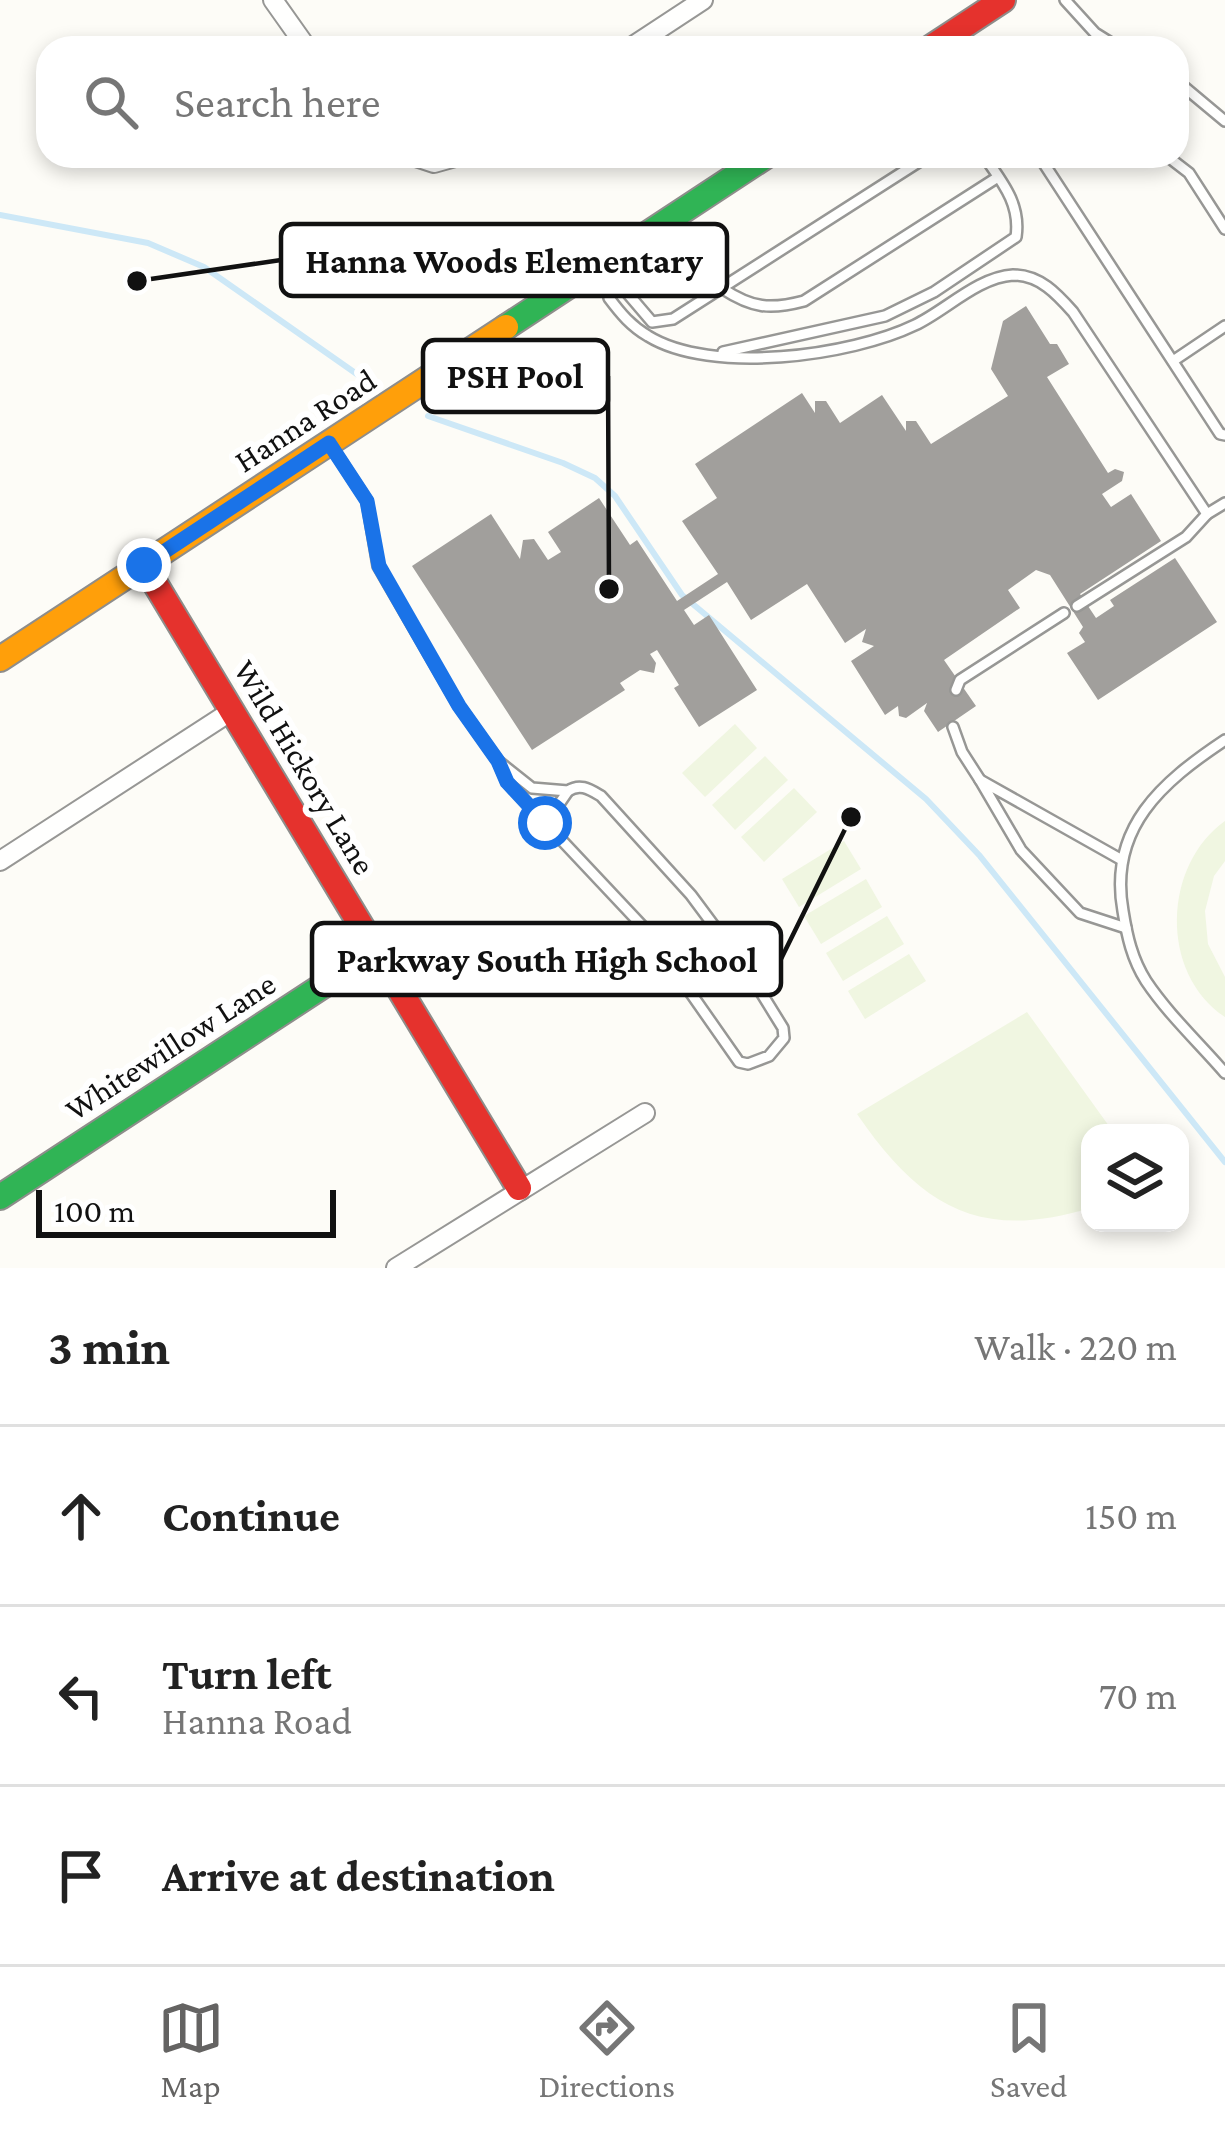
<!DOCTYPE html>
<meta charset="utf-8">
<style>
:root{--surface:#fff;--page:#f6f6f6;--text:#222;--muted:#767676;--line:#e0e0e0;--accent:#646362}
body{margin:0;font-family:"Crimson Pro",serif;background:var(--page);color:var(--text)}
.controls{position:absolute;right:36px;bottom:36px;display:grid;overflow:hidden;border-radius:24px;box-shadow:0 6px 18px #0003}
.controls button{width:108px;height:108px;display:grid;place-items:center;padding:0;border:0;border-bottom:3px solid var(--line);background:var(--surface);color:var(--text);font:60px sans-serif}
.scale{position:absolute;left:36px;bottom:30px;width:300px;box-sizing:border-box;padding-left:12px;border:6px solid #111;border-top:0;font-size:33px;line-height:42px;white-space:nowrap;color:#111;-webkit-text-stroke:9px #fff;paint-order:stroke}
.stop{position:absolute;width:36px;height:36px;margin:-27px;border:9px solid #1a73e8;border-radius:50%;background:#fff}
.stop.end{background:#1a73e8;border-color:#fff;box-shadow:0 3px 12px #0008}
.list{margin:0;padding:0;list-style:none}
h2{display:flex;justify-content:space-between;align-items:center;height:156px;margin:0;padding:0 48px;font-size:51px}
h2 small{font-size:39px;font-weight:400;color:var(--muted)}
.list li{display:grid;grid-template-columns:78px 1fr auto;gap:36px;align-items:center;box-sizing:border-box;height:180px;padding:0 48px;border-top:3px solid var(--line)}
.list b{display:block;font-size:45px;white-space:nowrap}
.list p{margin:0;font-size:39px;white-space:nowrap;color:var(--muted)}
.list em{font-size:39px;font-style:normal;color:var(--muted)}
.icon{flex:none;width:66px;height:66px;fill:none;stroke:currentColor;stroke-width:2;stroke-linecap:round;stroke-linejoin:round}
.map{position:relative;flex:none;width:1225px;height:1268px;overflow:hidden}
.search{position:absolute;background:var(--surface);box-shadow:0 6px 18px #0003;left:36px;right:36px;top:36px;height:132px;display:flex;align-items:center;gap:30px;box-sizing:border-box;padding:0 42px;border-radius:36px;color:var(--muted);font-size:45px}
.sheet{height:696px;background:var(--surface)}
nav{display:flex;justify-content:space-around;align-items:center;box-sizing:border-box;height:168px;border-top:3px solid var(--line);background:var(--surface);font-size:33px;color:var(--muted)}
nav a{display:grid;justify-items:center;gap:6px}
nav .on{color:var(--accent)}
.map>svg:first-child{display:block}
</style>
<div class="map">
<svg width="1225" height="1268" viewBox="0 0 1225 1268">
<rect width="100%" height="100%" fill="#fdfcf7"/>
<!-- pitch -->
<g fill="#f0f6e1">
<polygon points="735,724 757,748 705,797 682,773"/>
<polygon points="765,756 788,780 735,830 712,805"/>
<polygon points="794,788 817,812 764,862 741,837"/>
<path d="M 1225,821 L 1225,861 L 1214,876 L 1205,911 L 1208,944 L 1225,977 L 1225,1017 C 1159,973 1163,865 1225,821 Z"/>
<polygon points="844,841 861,869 799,907 782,879"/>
<polygon points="866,879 882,907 821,944 804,916"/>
<polygon points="887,916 904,944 843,981 826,953"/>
<polygon points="909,954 926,981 865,1019 848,991"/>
<path d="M 1027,1012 L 1114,1133 L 1090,1133 L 1090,1208 C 979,1242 920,1206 857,1114 Z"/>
</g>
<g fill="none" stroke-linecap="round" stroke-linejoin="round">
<!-- stream -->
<g stroke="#cde8f7" stroke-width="6">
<polyline points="0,215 148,243 204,267 371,384"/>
<polyline points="428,416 563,463 595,478 615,496 682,595 926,799 980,856 1225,1162"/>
</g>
</g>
<!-- building -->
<polygon fill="#a19f9c" points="1026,306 1050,344 1057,344 1069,364 1047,377 1108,473 1115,469 1124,472 1122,481 1102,494 1111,507 1131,494 1161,541 1080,594 1096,618 1114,606 1110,600 1175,558 1217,622 1098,700 1067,653 1085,642 1079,633 1083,627 1050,575 1036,570 1008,590 1020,608 944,660 976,706 938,732 924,711 927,703 906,718 899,716 898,706 885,715 851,661 874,646 862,642 866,629 845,643 807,584 751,620 727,582 684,610 694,625 709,615 757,690 699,727 674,688 679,685 657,650 650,654 656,663 654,673 640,670 620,683 625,690 532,750 412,566 491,514 520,559 523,540 534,539 548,560 561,552 548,532 599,498 630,545 637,540 677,601 718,574 682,521 717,498 695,464 802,393 815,413 815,401 826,401 840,423 882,395 906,431 906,421 916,421 931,444 1008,396 991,369 1003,321"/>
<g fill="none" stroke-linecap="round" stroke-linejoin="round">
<!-- lane casing -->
<g stroke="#979795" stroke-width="14">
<g id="lane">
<polyline points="1065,0 1095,33 1119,48"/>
<polyline points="1177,81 1225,121"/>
<polyline points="1039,156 1220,434 1225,435"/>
<polyline points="1167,156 1189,173 1225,229"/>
<polyline points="599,267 611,284 623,288 652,322 673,319 928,156"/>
<path d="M 611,284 L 609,298 C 621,314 631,326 648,336 C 711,375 851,356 915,325 C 945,311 978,277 1013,275 C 1040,275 1057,294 1073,312 L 1207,514 L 1225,503"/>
<path d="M 723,289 C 752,308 770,310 804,301 L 998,177"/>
<path d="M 723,352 L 885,316 L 934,292 L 1016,237 C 1021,204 1002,182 984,156"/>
<polyline points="1173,361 1225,326"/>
<path d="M 329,443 L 367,501 L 378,566 L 459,706 L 498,761 L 507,782 L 648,932 L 739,1062 L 748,1064 L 769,1056 L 784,1038 L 783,1028 L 749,973 L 691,895 L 601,796 C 589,789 580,783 568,791 L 532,788 L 498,761"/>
<polyline points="1077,606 1186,537 1207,514"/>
<polyline points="956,690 960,680 1064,613"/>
<polyline points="953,727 962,752 980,780"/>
<path d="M 1225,740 C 1162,782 1108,828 1123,911 C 1127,936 1132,959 1146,981 C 1168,1014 1199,1043 1225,1073"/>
<polyline points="546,823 568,791"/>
<polyline points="1122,860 980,780 1021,850 1080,913 1126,928"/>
</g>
</g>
<!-- street casing -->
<g stroke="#979795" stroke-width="22">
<g id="street">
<polyline points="273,0 307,48"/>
<polyline points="630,48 703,0"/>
<polyline points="413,156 434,163 459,156"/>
<polyline points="0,861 233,710"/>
<polyline points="396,1268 645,1113"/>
</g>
</g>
<!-- fast casing -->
<g stroke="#8e8d8b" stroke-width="28">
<g id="fast">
<polyline points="506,327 766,156"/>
<polyline points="0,1197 376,951"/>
</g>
</g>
<!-- slow casing -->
<g stroke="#8e8d8b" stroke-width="28">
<polyline id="slow" points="0,659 506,327"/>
</g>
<!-- jam casing -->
<g stroke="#8e8d8b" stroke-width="28">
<g id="jam">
<polyline points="930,48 1003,0"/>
<polyline points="144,565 519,1188"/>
</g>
</g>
<!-- lane -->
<use href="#lane" stroke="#fffffe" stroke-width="9"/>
<!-- street -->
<use href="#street" stroke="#fffffe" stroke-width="18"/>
<!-- fast -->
<use href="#fast" stroke="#30b455" stroke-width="24"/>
<!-- slow -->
<use href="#slow" stroke="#ff9f0a" stroke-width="24"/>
<!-- jam -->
<use href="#jam" stroke="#e5322d" stroke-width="24"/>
</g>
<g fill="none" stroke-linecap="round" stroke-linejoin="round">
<!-- route -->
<polyline stroke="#1a73e8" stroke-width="15" points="144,565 329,443 367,501 379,566 459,706 498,761 507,782 545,823"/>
</g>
<g text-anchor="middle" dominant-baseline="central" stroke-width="12" stroke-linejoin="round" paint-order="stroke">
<!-- street labels -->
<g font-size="33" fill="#111" stroke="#fff">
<text transform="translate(305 420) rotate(-33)">Hanna Road</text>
<text transform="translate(305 767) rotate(59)">Wild Hickory Lane</text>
<text transform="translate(170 1046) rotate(-33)">Whitewillow Lane</text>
</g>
</g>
<!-- callouts -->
<path fill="none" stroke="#111" stroke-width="4.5" d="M137 281L281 260M609 589L608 376M851 817L781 959"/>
<g fill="#111" stroke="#fff" stroke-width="4.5">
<circle cx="137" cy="281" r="12"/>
<circle cx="609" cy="589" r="12"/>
<circle cx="851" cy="817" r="12"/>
</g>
<g fill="#fff" stroke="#111" stroke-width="4.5">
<rect x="281" y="224" width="446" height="72" rx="12"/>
<rect x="423" y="340" width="185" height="72" rx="12"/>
<rect x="312" y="923" width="469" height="72" rx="12"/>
</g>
<g font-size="36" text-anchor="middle" font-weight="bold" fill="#111">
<text x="504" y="273">Hanna Woods Elementary</text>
<text x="515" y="388">PSH Pool</text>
<text x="547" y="972">Parkway South High School</text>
</g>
</svg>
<div class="controls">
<button><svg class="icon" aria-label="layers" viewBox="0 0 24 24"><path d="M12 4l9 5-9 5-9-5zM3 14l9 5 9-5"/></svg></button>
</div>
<div class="scale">100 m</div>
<div class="stop" style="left:545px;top:823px"></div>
<div class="stop end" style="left:144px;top:565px"></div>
<div class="search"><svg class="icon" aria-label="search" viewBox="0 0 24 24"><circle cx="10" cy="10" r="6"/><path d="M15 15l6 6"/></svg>Search here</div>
</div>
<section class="sheet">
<h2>3 min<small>Walk · 220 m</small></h2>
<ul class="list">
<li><svg class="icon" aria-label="ahead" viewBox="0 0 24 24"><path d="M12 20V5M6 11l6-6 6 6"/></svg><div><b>Continue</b></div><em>150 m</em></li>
<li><svg class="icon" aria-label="left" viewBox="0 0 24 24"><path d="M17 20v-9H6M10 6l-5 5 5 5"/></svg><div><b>Turn left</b><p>Hanna Road</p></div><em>70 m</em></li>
<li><svg class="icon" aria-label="arrive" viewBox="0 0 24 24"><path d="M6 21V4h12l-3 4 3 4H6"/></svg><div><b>Arrive at destination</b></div></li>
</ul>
</section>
<nav>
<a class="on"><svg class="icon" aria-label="map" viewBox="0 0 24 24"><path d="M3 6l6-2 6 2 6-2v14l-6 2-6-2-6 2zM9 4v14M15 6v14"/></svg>Map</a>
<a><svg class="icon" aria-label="directions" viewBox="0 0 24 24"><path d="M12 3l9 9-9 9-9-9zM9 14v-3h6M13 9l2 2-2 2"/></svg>Directions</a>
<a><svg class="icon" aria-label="saved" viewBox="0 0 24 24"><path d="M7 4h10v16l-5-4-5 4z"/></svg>Saved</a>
</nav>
